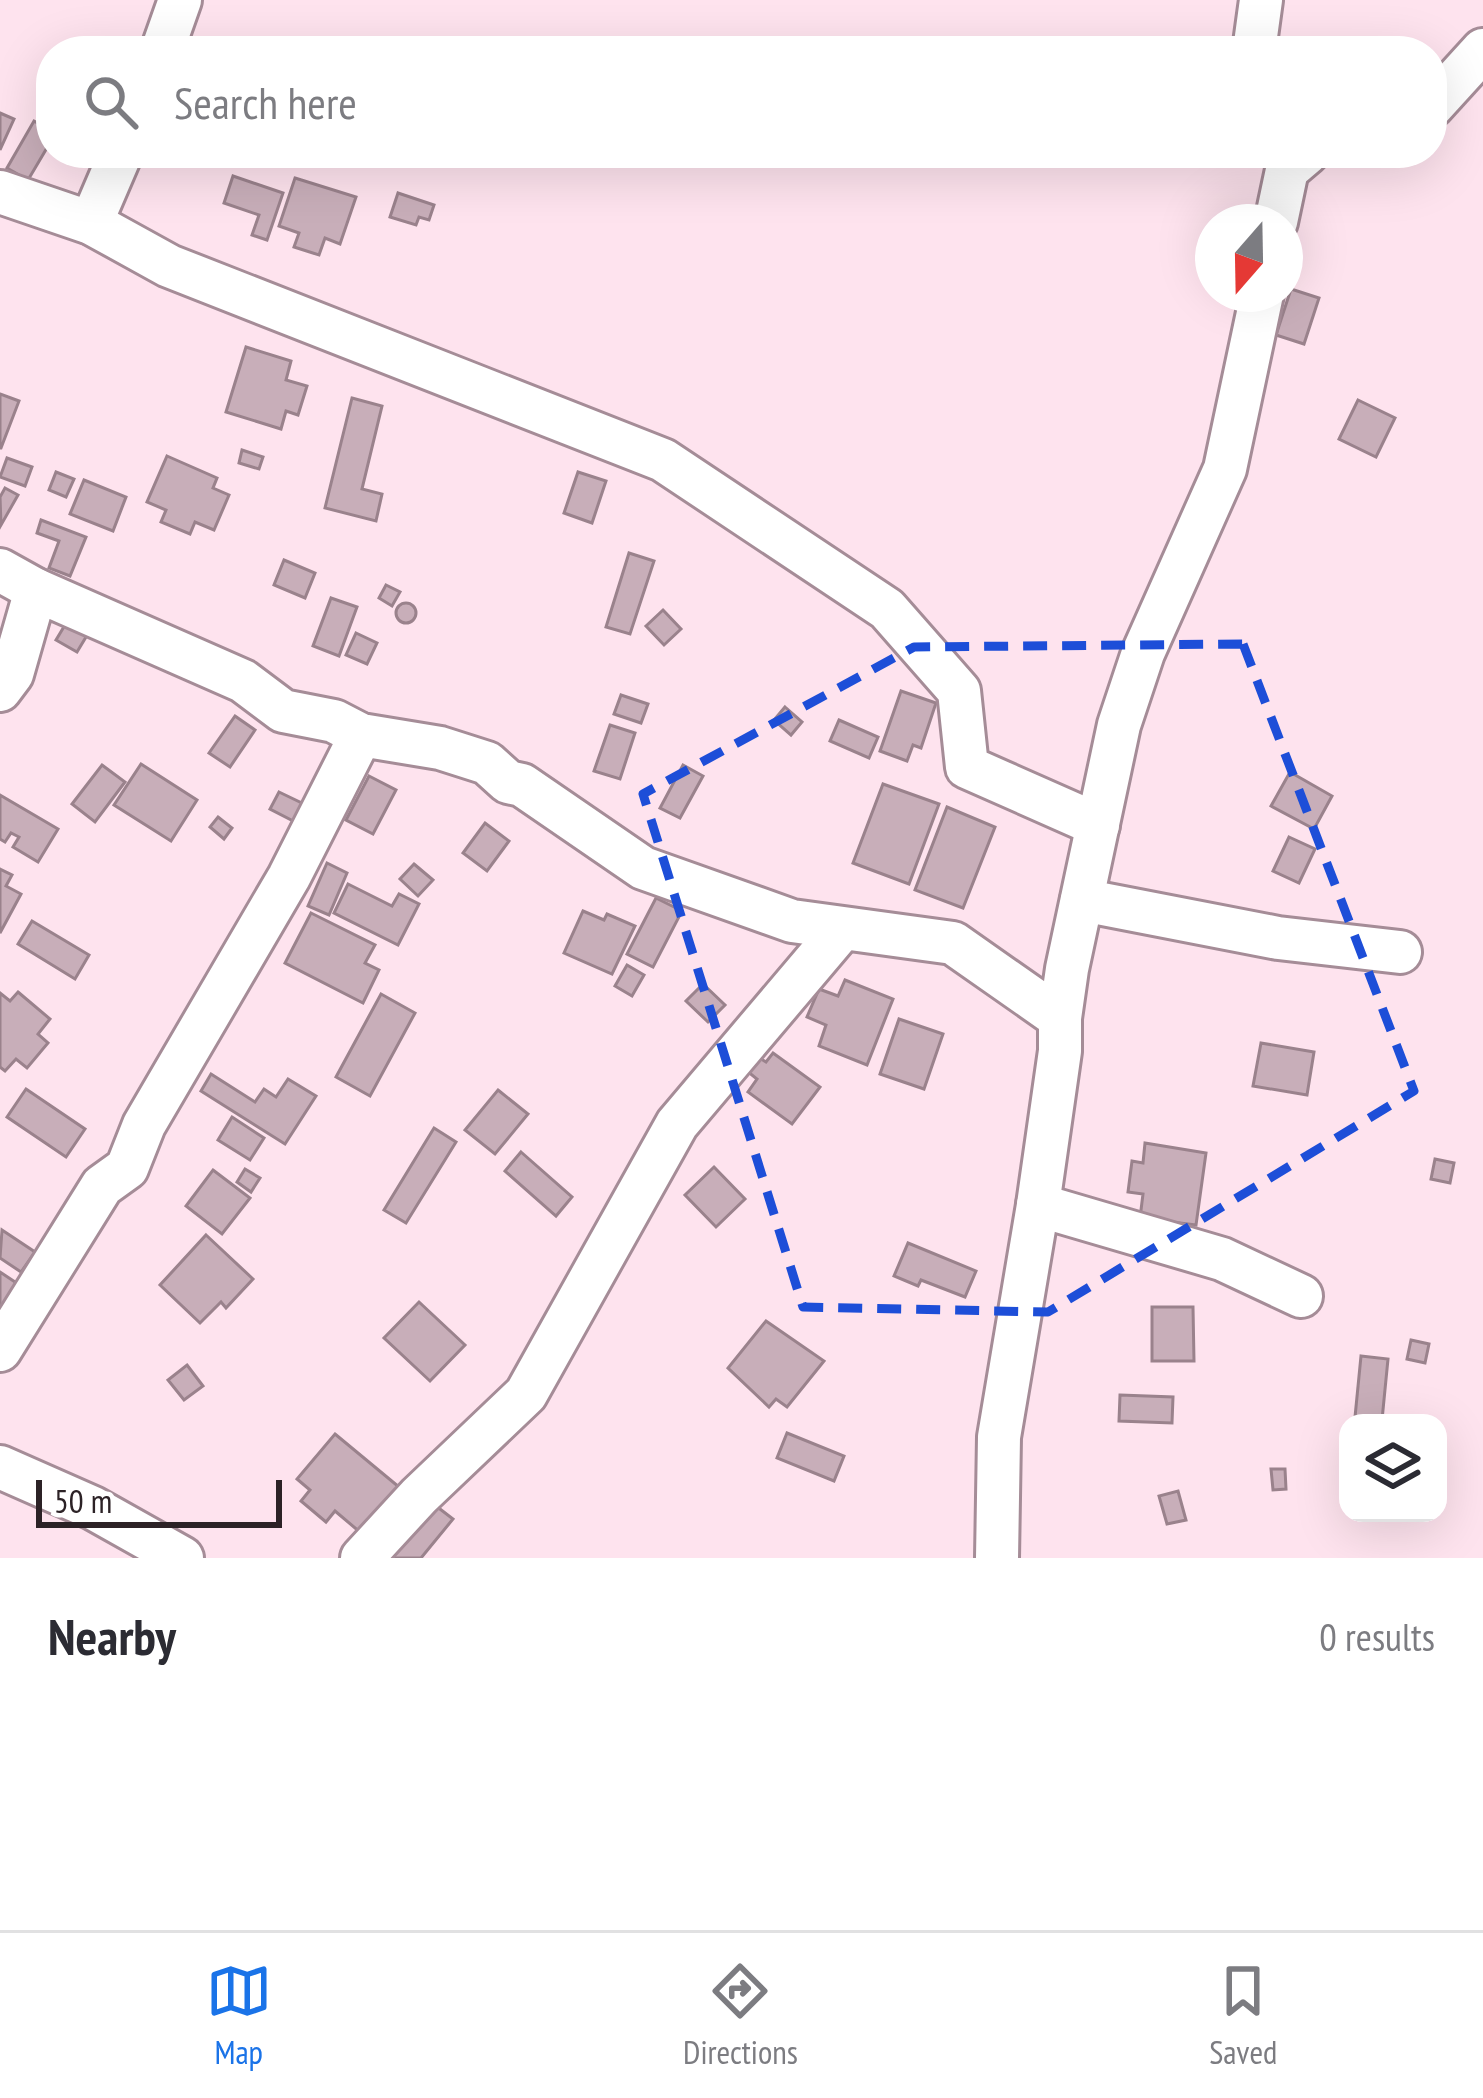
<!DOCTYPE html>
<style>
:root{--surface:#fff;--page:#f2f2f3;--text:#2b2b33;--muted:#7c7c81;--line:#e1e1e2;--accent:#1a73e8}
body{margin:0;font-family:"PT Sans Narrow",sans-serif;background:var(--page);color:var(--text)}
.controls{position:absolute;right:36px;bottom:36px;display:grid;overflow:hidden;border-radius:24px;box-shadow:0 12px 48px #0002}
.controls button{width:108px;height:108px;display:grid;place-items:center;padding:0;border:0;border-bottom:3px solid var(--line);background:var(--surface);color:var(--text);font:60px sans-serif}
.compass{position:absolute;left:1195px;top:204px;width:108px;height:108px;border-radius:50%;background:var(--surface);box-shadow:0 12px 48px #0002;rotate:200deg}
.scale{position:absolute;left:36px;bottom:30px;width:246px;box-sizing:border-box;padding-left:12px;border:6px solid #2c2226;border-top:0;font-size:33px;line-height:42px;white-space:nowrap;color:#2c2226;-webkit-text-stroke:9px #fff;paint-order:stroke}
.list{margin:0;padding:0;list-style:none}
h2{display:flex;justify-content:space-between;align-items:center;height:156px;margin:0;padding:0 48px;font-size:51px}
h2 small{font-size:39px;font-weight:400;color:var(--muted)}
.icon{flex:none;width:66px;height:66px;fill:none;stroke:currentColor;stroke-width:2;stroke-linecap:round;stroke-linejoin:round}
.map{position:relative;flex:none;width:1483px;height:1558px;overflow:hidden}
.search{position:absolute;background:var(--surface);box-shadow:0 12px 48px #0002;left:36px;right:36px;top:36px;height:132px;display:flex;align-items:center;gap:30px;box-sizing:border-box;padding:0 42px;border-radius:48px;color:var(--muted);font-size:45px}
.sheet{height:372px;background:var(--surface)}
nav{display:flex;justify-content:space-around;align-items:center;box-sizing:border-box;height:168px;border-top:3px solid var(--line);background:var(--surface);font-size:33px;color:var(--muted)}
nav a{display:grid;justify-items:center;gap:6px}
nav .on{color:var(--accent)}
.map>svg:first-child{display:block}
</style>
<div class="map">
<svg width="1483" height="1558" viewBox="0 0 1483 1558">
<rect width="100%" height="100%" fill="#fee3ee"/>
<!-- building -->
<g fill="#c8aeb9" stroke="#9a828c" stroke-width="3">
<polygon points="0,113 14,119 0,150"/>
<polygon points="34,121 51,131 51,141 28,180 7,168"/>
<polygon points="233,176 283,193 267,240 252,235 259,215 224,203"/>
<polygon points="295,178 356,197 340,244 325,238 319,255 294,247 299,233 279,226"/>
<polygon points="398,193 434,205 429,220 419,217 416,225 390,217"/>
<polygon points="1291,289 1319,298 1304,344 1276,335"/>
<polygon points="246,347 291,361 286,380 307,386 298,415 286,411 281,429 226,412"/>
<polygon points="0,394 19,401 1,448 0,448"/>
<polygon points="352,398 382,406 362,489 382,494 376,521 325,508"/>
<polygon points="1358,400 1395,418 1376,457 1339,439"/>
<polygon points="242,450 263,457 259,469 239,463"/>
<polygon points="167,456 217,478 213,488 229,495 214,530 195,522 190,534 161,522 166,510 147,502"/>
<polygon points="7,458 32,467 25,486 0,477"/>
<polygon points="56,472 74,479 66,497 49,490"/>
<polygon points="578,472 606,481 592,523 564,513"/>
<polygon points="84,480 126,497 113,531 70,514"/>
<polygon points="5,488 18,495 1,525 0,497"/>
<polygon points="41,520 86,537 70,576 49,568 59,541 37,533"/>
<polygon points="629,553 654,561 630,634 606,627"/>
<polygon points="284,560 315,573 305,598 274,585"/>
<polygon points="386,585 400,592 392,606 379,598"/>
<polygon points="331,598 357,607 339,656 313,646"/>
<circle cx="406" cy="613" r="10"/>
<polygon points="663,610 681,629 664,645 646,626"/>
<polygon points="68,620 89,632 77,652 56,640"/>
<polygon points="356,633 377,643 367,664 346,655"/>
<polygon points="901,691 936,703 921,748 913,745 907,761 880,751"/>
<polygon points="621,695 648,704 641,723 614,714"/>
<polygon points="785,707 802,722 791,735 774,720"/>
<polygon points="235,716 255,730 230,767 209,753"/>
<polygon points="839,720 878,737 869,758 830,741"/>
<polygon points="610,725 635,733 620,779 594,771"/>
<polygon points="141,764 197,800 171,841 114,805"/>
<polygon points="102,765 125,782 95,822 72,804"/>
<polygon points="683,765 703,776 680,818 660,808"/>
<polygon points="1290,772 1332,796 1314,829 1271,806"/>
<polygon points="369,776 396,790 373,834 346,820"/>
<polygon points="883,784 939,804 909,884 853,863"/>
<polygon points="279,792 310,807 301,825 270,809"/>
<polygon points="0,795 58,829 38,862 13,847 19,837 11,833 5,842 0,839"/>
<polygon points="947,807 995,827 963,908 915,890"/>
<polygon points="218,817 232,828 224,839 210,827"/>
<polygon points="485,823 509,841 487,871 463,853"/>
<polygon points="1289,837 1315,849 1299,883 1273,871"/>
<polygon points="327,863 347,873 329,915 308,906"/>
<polygon points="414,864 433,880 418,896 400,879"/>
<polygon points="0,869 12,875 6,886 21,894 0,933"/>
<polygon points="348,884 392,906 399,894 419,904 398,945 334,913"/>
<polygon points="656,898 682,911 653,967 627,954"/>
<polygon points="583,911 604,920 607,914 635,926 612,974 564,953"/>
<polygon points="311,913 375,945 365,963 379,970 363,1003 285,963"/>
<polygon points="32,921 89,955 75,979 18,944"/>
<polygon points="627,965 644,975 632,996 615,986"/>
<polygon points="845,980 893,999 867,1065 819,1046 826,1025 807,1017 819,989 838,996"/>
<polygon points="703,984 725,1005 708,1022 686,1001"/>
<polygon points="18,992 50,1019 38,1034 48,1043 27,1068 16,1059 5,1071 0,1067 0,993 10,1001"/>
<polygon points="381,994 415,1013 370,1096 336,1077"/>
<polygon points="899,1019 943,1034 924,1089 880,1074"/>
<polygon points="1261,1043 1314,1052 1307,1095 1253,1086"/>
<polygon points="773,1053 820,1087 792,1124 748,1092 757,1079 747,1071 758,1057 766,1062"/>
<polygon points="211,1074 255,1102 264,1089 276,1097 288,1079 316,1096 285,1144 201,1091"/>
<polygon points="26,1089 85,1129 66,1157 7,1117"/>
<polygon points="498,1090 528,1114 495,1154 465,1130"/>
<polygon points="232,1117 264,1138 250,1160 218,1140"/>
<polygon points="434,1128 456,1142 406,1223 384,1210"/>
<polygon points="1145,1143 1206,1153 1196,1225 1140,1218 1143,1194 1128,1192 1132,1161 1143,1163"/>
<polygon points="521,1152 572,1197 556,1216 505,1171"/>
<polygon points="1435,1159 1454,1163 1450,1183 1431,1179"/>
<polygon points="714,1167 745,1199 716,1227 685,1195"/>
<polygon points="245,1169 260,1178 251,1192 237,1182"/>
<polygon points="213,1170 250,1198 222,1234 186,1206"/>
<polygon points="2,1230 35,1252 21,1272 0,1258"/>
<polygon points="206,1235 253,1279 226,1308 221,1302 200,1323 160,1285"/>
<polygon points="908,1243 976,1271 965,1297 921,1280 918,1286 894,1276"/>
<polygon points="0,1272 18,1284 0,1311"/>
<polygon points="419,1302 465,1345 430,1381 384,1338"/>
<polygon points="1152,1307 1193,1307 1194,1361 1152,1361"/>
<polygon points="766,1321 824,1361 787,1407 776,1399 769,1407 728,1368"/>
<polygon points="1411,1340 1429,1344 1425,1363 1407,1359"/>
<polygon points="1361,1356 1388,1359 1382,1420 1355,1417"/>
<polygon points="187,1365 203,1386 184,1400 168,1380"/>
<polygon points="1120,1395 1173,1397 1172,1423 1119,1421"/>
<polygon points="787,1433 844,1456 834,1481 777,1458"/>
<polygon points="335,1434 399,1487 361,1533 335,1511 326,1522 301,1501 310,1490 297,1479"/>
<polygon points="1271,1469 1285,1469 1286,1489 1273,1490"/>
<polygon points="1178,1491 1186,1520 1167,1524 1159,1496"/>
<polygon points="427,1499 453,1519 421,1558 378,1558"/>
</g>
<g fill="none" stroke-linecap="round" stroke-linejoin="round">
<!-- minor casing -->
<g stroke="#a58c97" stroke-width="48">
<g id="minor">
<polyline points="162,51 180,0"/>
<polyline points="1254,51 1261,0"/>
<polyline points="1432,106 1483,50"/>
<polyline points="0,192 91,223 169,266 663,460 887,609 959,691 967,767 1098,825"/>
<polyline points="1276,222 1287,170 1307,153"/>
<polyline points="91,223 121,153"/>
<polyline points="0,570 36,590"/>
<polyline points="0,690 12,674 36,590 243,681 283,711 334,721 361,735 440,748 487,763 508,782 522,785 643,868 792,921 953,943 1060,1018"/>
<polyline points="1082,900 1278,938 1400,952"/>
<polyline points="1038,1205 1222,1259 1301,1296"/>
<polyline points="0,1350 102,1186 127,1168 144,1125 289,877 361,735"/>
<polyline points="0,1467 93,1508 182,1558"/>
<polyline points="362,1558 419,1496 526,1394 677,1124 842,929"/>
<polyline points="997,1558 999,1437 1038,1205 1060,1051 1060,1018 1067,969 1119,725 1143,653 1225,469 1262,294"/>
</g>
</g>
<!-- minor -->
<use href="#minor" stroke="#fff" stroke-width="42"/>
</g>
<!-- marked area -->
<path fill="none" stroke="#1d4ed8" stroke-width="9" stroke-dasharray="24 15" stroke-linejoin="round" d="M 1243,644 L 1414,1091 L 1048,1312 L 803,1307 L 643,794 L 914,647 Z"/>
</svg>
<div class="controls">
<button><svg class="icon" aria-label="layers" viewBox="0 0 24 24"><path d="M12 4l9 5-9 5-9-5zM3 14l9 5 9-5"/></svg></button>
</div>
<svg class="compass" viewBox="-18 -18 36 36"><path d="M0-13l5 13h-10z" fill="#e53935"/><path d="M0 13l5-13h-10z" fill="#7c7c81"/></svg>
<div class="scale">50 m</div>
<div class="search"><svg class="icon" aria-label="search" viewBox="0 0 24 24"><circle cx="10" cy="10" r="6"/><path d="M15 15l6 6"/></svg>Search here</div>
</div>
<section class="sheet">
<h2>Nearby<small>0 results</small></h2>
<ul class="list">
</ul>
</section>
<nav>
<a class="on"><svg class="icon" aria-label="map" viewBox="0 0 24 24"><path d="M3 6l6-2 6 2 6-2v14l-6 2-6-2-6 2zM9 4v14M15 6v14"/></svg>Map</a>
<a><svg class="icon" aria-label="directions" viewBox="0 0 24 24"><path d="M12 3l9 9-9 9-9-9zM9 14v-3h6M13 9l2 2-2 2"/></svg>Directions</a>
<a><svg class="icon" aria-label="saved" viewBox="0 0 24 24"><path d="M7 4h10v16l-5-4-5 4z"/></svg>Saved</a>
</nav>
